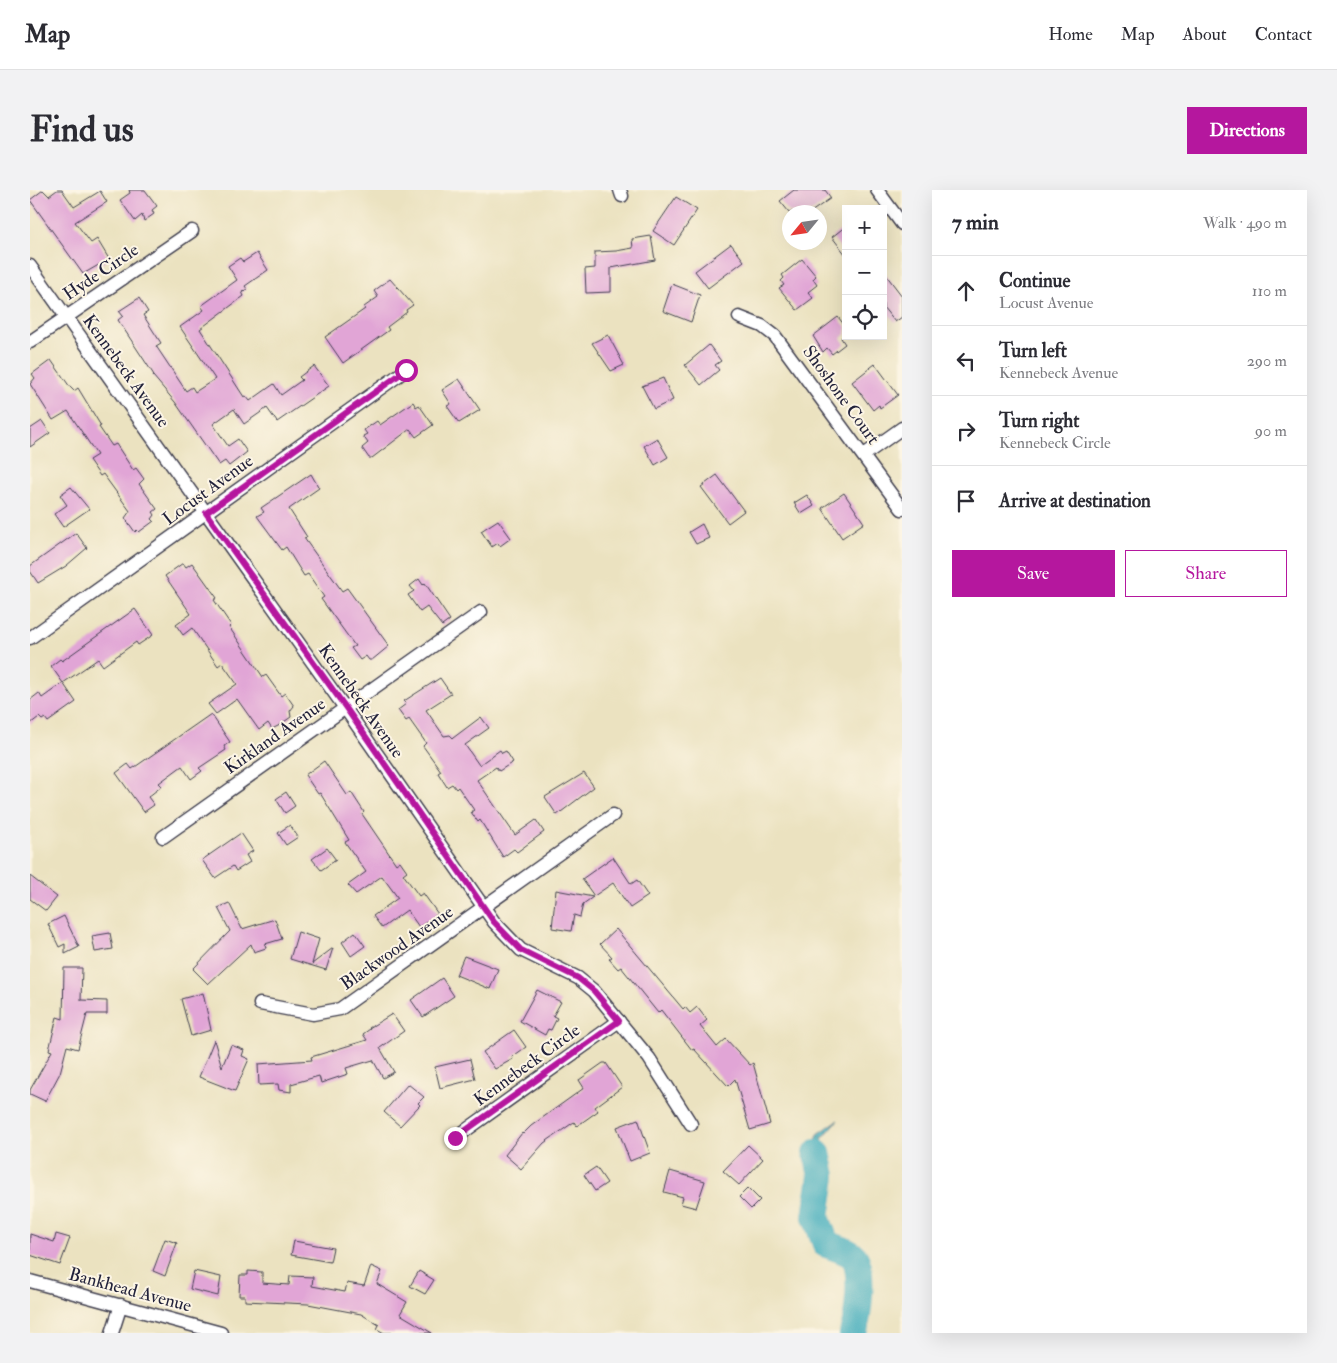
<!DOCTYPE html>
<meta charset="utf-8">
<style>
:root{--surface:#fff;--page:#f2f2f3;--text:#2b2b33;--muted:#7c7c81;--line:#e1e1e2;--accent:#b5179e}
body{margin:0;font-family:"IM FELL Double Pica",serif;background:var(--page);color:var(--text)}
.controls{position:absolute;right:15px;top:15px;display:grid;overflow:hidden;border-radius:0px;box-shadow:0 5px 20px #0002}
.controls button{width:45px;height:45px;display:grid;place-items:center;padding:0;border:0;border-bottom:1px solid var(--line);background:var(--surface);color:var(--text);font:25px sans-serif}
.compass{position:absolute;left:752px;top:15px;width:45px;height:45px;border-radius:50%;background:var(--surface);box-shadow:0 5px 20px #0002;rotate:241deg}
.stop{position:absolute;width:15px;height:15px;margin:-11px;border:4px solid #b5179e;border-radius:50%;background:#fff}
.stop.end{background:#b5179e;border-color:#fff;box-shadow:0 1px 5px #0008}
.list{margin:0;padding:0;list-style:none}
h2{display:flex;justify-content:space-between;align-items:center;height:65px;margin:0;padding:0 20px;font-size:21px}
h2 small{font-size:16px;font-weight:400;color:var(--muted)}
.list li{display:grid;grid-template-columns:32px 1fr auto;gap:15px;align-items:center;box-sizing:border-box;height:70px;padding:0 20px;border-top:1px solid var(--line)}
.list b{display:block;font-size:19px;white-space:nowrap}
.list p{margin:0;font-size:16px;white-space:nowrap;color:var(--muted)}
.list em{font-size:16px;font-style:normal;color:var(--muted)}
.actions{display:flex;gap:10px;padding:15px 20px}
.actions a{flex:1;padding:11px 0;border:1px solid var(--accent);border-radius:0px;text-align:center;font-size:18px;color:var(--accent)}
.actions .main{background:var(--accent);color:#fff}
.icon{flex:none;width:28px;height:28px;fill:none;stroke:currentColor;stroke-width:2;stroke-linecap:round;stroke-linejoin:round}
.map{position:relative;flex:none;width:872px;height:1143px;overflow:hidden;border-radius:0px}
header{display:flex;align-items:center;gap:30px;box-sizing:border-box;height:70px;padding:0 25px;background:var(--surface);border-bottom:1px solid var(--line)}
header strong{font-size:24px}
nav{display:flex;gap:28px;margin-inline-start:auto;font-size:18px}
.intro{display:flex;align-items:center;justify-content:space-between;box-sizing:border-box;height:120px;padding:0 30px}
h1{margin:0;font-size:35px}
.button{padding:12px 22px;border-radius:0px;background:var(--accent);color:#fff;font-size:18px;font-weight:700}
main{display:flex;gap:30px;padding:0 30px}
aside{flex:1;background:var(--surface);border-radius:0px;box-shadow:0 5px 20px #0002}
.map>svg:first-child{display:block}
</style>
<header>
<strong>Map</strong>
<nav><a>Home</a><a>Map</a><a>About</a><a>Contact</a></nav>
</header>
<div class="intro"><h1>Find us</h1><a class="button">Directions</a></div>
<main>
<div class="map">
<svg width="872" height="1143" viewBox="0 0 872 1143">
<defs>
<pattern id="water-rules" width="6" height="5" patternUnits="userSpaceOnUse" patternTransform="scale(1.25)"><rect width="6" height="5" fill="#3dabbb"/><path d="M0 2.5h6" fill="none" stroke="#338b99"/></pattern>
</defs>
<rect width="100%" height="100%" fill="#fcf5e5"/>
<filter id="ink" filterUnits="userSpaceOnUse"><feTurbulence type="fractalNoise" baseFrequency=".02" numOctaves="2"/><feDisplacementMap in="SourceGraphic" scale="10" xChannelSelector="R" yChannelSelector="G"/><feConvolveMatrix kernelMatrix="1 2 1 2 8 2 1 2 1" color-interpolation-filters="sRGB"/></filter>
<filter id="wash" filterUnits="userSpaceOnUse"><feTurbulence type="fractalNoise" baseFrequency=".0096" numOctaves="4" result="noise"/><feDisplacementMap in="SourceGraphic" scale="20" xChannelSelector="R" yChannelSelector="G"/><feGaussianBlur stdDeviation="1.12" result="paint"/><feColorMatrix in="noise" values="0 0 0 0 0 0 0 0 0 0 0 0 0 0 0 0 0 1.4 0 .05"/><feComposite in="paint" operator="in"/></filter>
<g filter="url(#wash)">
<rect width="100%" height="100%" fill="#ebe2c0"/>
<!-- water -->
<path fill="url(#water-rules)" stroke="#30667b" d="M 808,930 L 792,949 L 790,956 C 790,973 785,1030 796,1041 C 801,1047 819,1051 827,1057 L 833,1096 L 829,1143 L 822,1143 L 824,1097 L 822,1068 L 826,1068 C 821,1052 805,1052 790,1049 L 785,1043 L 781,1026 L 784,956 L 788,944 Z"/>
<g fill="none" stroke-linecap="round" stroke-linejoin="round">
<!-- river -->
<path stroke="#3dabbb" stroke-width="28" d="M 787,963 L 792,986 L 786,1027 L 796,1054 C 804,1057 819,1061 824,1067 C 834,1080 828,1128 823,1143"/>
</g>
<g id="blocks">
<!-- building -->
<g fill="#e1a5d6">
<polygon points="13,0 19,6 27,0 32,0 44,17 70,1 77,12 45,32 61,53 67,49 79,69 53,84 0,10"/>
<polygon points="99,0 115,0 127,16 122,20 124,24 114,31 112,25 105,31 90,10 100,3"/>
<polygon points="764,0 795,0 801,8 781,22 759,22 750,11"/>
<polygon points="646,7 667,20 644,55 623,41"/>
<polygon points="816,36 816,65 802,47"/>
<polygon points="621,46 625,70 581,78 581,102 556,103 555,79 565,78 565,62 586,61 603,58 602,49"/>
<polygon points="701,54 714,71 678,98 665,81"/>
<polygon points="227,63 238,80 215,96 217,99 212,102 214,106 170,139 214,207 216,206 220,211 244,194 251,205 272,190 269,187 284,176 299,196 247,232 237,218 214,234 204,219 183,234 198,256 208,249 217,262 199,276 195,271 189,275 145,212 123,186 124,185 88,130 93,126 89,121 109,108 118,122 113,125 131,153 126,156 156,201 162,197 165,202 185,189 150,137 174,120 171,116 207,90 198,76 210,68 213,72"/>
<polygon points="772,69 786,86 783,89 787,95 778,102 783,108 767,120 749,98 754,95 751,91 754,88 752,85"/>
<polygon points="853,81 872,106 872,127 865,132 853,117"/>
<polygon points="360,89 383,115 376,120 377,122 357,137 359,140 313,173 295,147 335,119 334,117 348,107 344,101"/>
<polygon points="642,94 670,105 661,132 633,121"/>
<polygon points="808,127 816,137 816,143 811,148 815,154 802,164 797,158 793,162 783,146"/>
<polygon points="578,145 594,175 581,181 562,153"/>
<polygon points="679,155 691,171 685,175 689,180 671,195 655,175"/>
<polygon points="21,170 40,197 44,201 48,198 71,236 69,237 82,256 86,254 103,280 106,278 114,289 109,294 127,319 123,322 125,325 122,329 124,331 109,342 107,340 105,342 95,328 100,321 73,284 70,286 59,270 67,265 38,221 23,230 0,194 5,188 2,184"/>
<polygon points="845,174 868,205 850,218 849,215 843,220 822,192"/>
<polygon points="633,188 643,210 624,219 612,196"/>
<polygon points="429,189 450,220 429,233 417,216 421,214 412,200"/>
<polygon points="383,212 386,217 389,215 403,235 386,247 380,239 342,268 339,268 332,258 338,253 333,246 337,244 334,240 347,231 350,235"/>
<polygon points="12,231 20,243 0,257 0,239"/>
<polygon points="627,248 638,267 625,275 614,256"/>
<polygon points="281,284 289,298 259,319 277,347 274,348 312,401 317,398 359,456 342,470 339,470 336,466 330,470 321,458 325,456 291,409 294,407 278,384 274,386 256,357 252,360 227,326 234,322 231,318"/>
<polygon points="687,285 714,321 698,333 671,297"/>
<polygon points="41,297 59,319 33,337 24,324 37,315 30,305"/>
<polygon points="814,303 834,333 812,348 792,318"/>
<polygon points="777,305 784,316 771,324 764,313"/>
<polygon points="468,330 481,348 470,356 468,353 462,357 451,341"/>
<polygon points="672,334 679,348 666,354 659,342"/>
<polygon points="46,343 57,358 36,376 8,393 0,381 0,376"/>
<polygon points="153,373 156,377 162,373 187,408 184,410 201,435 199,437 233,487 236,485 251,506 255,503 264,516 260,521 261,527 248,536 242,539 238,533 229,540 207,509 186,524 178,514 207,494 192,473 188,476 162,438 153,445 146,435 161,424 135,386"/>
<polygon points="389,389 393,395 395,393 420,430 412,436 397,417 390,422 378,405 384,401 380,396"/>
<polygon points="105,419 123,445 108,455 106,452 73,476 68,469 33,493 46,512 18,532 15,528 12,530 9,527 0,534 0,510 9,503 12,508 33,493 21,476 30,469 32,471"/>
<polygon points="410,488 421,504 396,520 414,546 420,545 423,548 451,527 459,538 435,555 449,575 470,560 472,563 476,561 483,572 469,581 466,577 447,590 485,645 506,630 514,642 487,662 484,659 473,667 450,630 448,632 441,622 444,620 428,597 426,599 422,594 417,597 408,583 411,581 393,556 396,553 379,529 376,531 368,520 376,514 374,511"/>
<polygon points="181,524 200,552 194,556 196,560 169,578 172,581 161,589 152,576 129,593 132,596 118,607 124,615 114,622 86,583 98,574 102,579"/>
<polygon points="294,571 317,605 321,602 334,622 332,624 366,674 370,671 377,681 373,684 389,706 393,703 408,724 389,737 377,720 352,738 343,726 368,708 352,686 326,704 318,695 336,682 315,652 319,650 290,603 288,604 275,585"/>
<polygon points="554,583 564,597 527,625 515,607"/>
<polygon points="256,602 265,616 255,623 246,609"/>
<polygon points="260,635 268,647 256,655 248,643"/>
<polygon points="211,643 223,661 216,665 220,672 206,681 203,676 185,688 172,670"/>
<polygon points="297,658 306,670 291,680 282,669"/>
<polygon points="583,667 601,694 607,690 618,706 600,718 583,693 564,706 552,689"/>
<polygon points="0,686 27,707 16,721 0,709"/>
<polygon points="526,700 563,707 553,714 550,727 544,725 541,741 522,738"/>
<polygon points="199,713 212,739 245,729 252,749 235,754 236,758 224,762 221,754 178,794 163,779 200,741 188,718"/>
<polygon points="34,726 49,757 35,764 35,754 29,757 18,734"/>
<polygon points="586,739 653,819 655,817 660,823 667,817 677,830 670,836 687,857 696,849 720,875 723,873 740,934 720,940 705,889 698,896 664,859 662,860 631,820 628,823 591,777 588,779 579,769 582,767 570,754"/>
<polygon points="268,742 289,749 282,774 303,758 296,780 260,769"/>
<polygon points="325,742 335,756 321,766 312,752"/>
<polygon points="80,743 83,759 65,762 62,746"/>
<polygon points="434,766 468,779 460,799 426,785"/>
<polygon points="34,778 52,778 51,810 77,811 77,824 57,824 48,859 37,856 30,883 15,911 0,904 0,900 22,861 19,860 27,827 33,829"/>
<polygon points="412,788 424,806 393,827 381,810"/>
<polygon points="507,800 531,812 523,826 527,828 521,840 518,839 515,845 490,831"/>
<polygon points="173,803 181,840 161,846 151,809"/>
<polygon points="362,824 374,841 350,858 364,882 353,888 343,870 316,878 318,884 291,893 289,886 261,894 261,902 249,900 248,894 229,895 228,874 282,870 281,867 337,850 333,844 340,839 339,838"/>
<polygon points="484,840 496,857 482,867 483,869 465,879 453,862"/>
<polygon points="184,850 192,877 201,855 214,860 212,866 219,869 205,901 169,887"/>
<polygon points="440,869 445,889 410,898 405,877"/>
<polygon points="573,873 576,873 592,897 565,917 568,921 547,936 544,932 514,953 491,979 475,965 492,943 493,944 501,936 554,898 549,890"/>
<polygon points="378,894 394,907 388,913 390,915 370,936 354,922"/>
<polygon points="608,929 620,963 600,971 587,937"/>
<polygon points="718,955 733,969 709,995 693,981"/>
<polygon points="566,977 577,993 565,1001 554,985"/>
<polygon points="640,981 675,991 666,1018 651,1014 653,1007 634,1002"/>
<polygon points="718,998 730,1010 721,1019 709,1007"/>
<polygon points="0,1044 24,1052 26,1044 40,1048 30,1075 0,1065"/>
<polygon points="135,1049 147,1053 135,1086 123,1081"/>
<polygon points="264,1051 303,1058 300,1072 261,1065"/>
<polygon points="341,1076 352,1081 347,1094 377,1112 370,1124 402,1143 354,1143 347,1139 349,1135 331,1124 278,1114 215,1111 215,1106 209,1106 210,1085 218,1085 218,1081 232,1082 232,1093 259,1095 260,1086 283,1087 282,1096 315,1102 317,1093 334,1096"/>
<polygon points="164,1081 191,1087 188,1106 160,1099"/>
<polygon points="389,1081 404,1090 395,1104 380,1096"/>
</g>
</g>
</g>
<g filter="url(#ink)">
<use href="#blocks" fill-opacity="0" stroke="#403f4f" stroke-width="1"/>
<g fill="none" stroke-linecap="round" stroke-linejoin="round">
<!-- minor casing -->
<g stroke="#403f4f" stroke-width="15">
<g id="minor">
<polyline points="590,0 592,6"/>
<polyline points="847,0 872,34"/>
<polyline points="0,76 315,518 464,732 491,760 548,788 564,801 619,868 661,934"/>
<polyline points="709,127 732,136 745,146 872,319"/>
<polyline points="0,152 162,41"/>
<polyline points="834,265 872,238"/>
<polyline points="0,448 376,180"/>
<polyline points="133,647 451,422"/>
<polyline points="230,814 283,824 310,819 583,625"/>
<polyline points="425,948 589,831"/>
<polyline points="0,1091 191,1143"/>
<polyline points="82,1143 91,1115"/>
</g>
</g>
<!-- minor -->
<use href="#minor" stroke="#fff" stroke-width="12"/>
</g>
</g>
<g fill="none" stroke-linecap="round" stroke-linejoin="round" filter="url(#ink)">
<!-- route -->
<polyline stroke="#b5179e" stroke-width="6" points="376,180 176,323 316,518 464,732 491,760 548,788 564,801 589,831 425,948"/>
</g>
<g text-anchor="middle" dominant-baseline="central" stroke-width="4" stroke-linejoin="round" paint-order="stroke">
<!-- street labels -->
<g font-size="18" fill="#22223b" stroke="#fcf5e5">
<text transform="translate(71 82) rotate(-34)">Hyde Circle</text>
<text transform="translate(96 181) rotate(54)">Kennebeck Avenue</text>
<text transform="translate(811 205) rotate(54)">Shoshone Court</text>
<text transform="translate(178 300) rotate(-36)">Locust Avenue</text>
<text transform="translate(331 511) rotate(55)">Kennebeck Avenue</text>
<text transform="translate(245 546) rotate(-35)">Kirkland Avenue</text>
<text transform="translate(367 758) rotate(-35)">Blackwood Avenue</text>
<text transform="translate(497 875) rotate(-36)">Kennebeck Circle</text>
<text transform="translate(100 1100) rotate(15)">Bankhead Avenue</text>
</g>
</g>
</svg>
<div class="controls">
<button>+</button>
<button>−</button>
<button><svg class="icon" aria-label="locate" viewBox="0 0 24 24"><circle cx="12" cy="12" r="6"/><path d="M12 2v4M12 18v4M2 12h4M18 12h4"/></svg></button>
</div>
<svg class="compass" viewBox="-18 -18 36 36"><path d="M0-13l5 13h-10z" fill="#e53935"/><path d="M0 13l5-13h-10z" fill="#7c7c81"/></svg>
<div class="stop" style="left:376px;top:180px"></div>
<div class="stop end" style="left:425px;top:948px"></div>
</div>
<aside>
<h2>7 min<small>Walk · 490 m</small></h2>
<ul class="list">
<li><svg class="icon" aria-label="ahead" viewBox="0 0 24 24"><path d="M12 20V5M6 11l6-6 6 6"/></svg><div><b>Continue</b><p>Locust Avenue</p></div><em>110 m</em></li>
<li><svg class="icon" aria-label="left" viewBox="0 0 24 24"><path d="M17 20v-9H6M10 6l-5 5 5 5"/></svg><div><b>Turn left</b><p>Kennebeck Avenue</p></div><em>290 m</em></li>
<li><svg class="icon" aria-label="right" viewBox="0 0 24 24"><path d="M7 20v-9h11M14 6l5 5-5 5"/></svg><div><b>Turn right</b><p>Kennebeck Circle</p></div><em>90 m</em></li>
<li><svg class="icon" aria-label="arrive" viewBox="0 0 24 24"><path d="M6 21V4h12l-3 4 3 4H6"/></svg><div><b>Arrive at destination</b></div></li>
</ul>
<div class="actions"><a class="main">Save</a><a>Share</a></div>
</aside>
</main>
